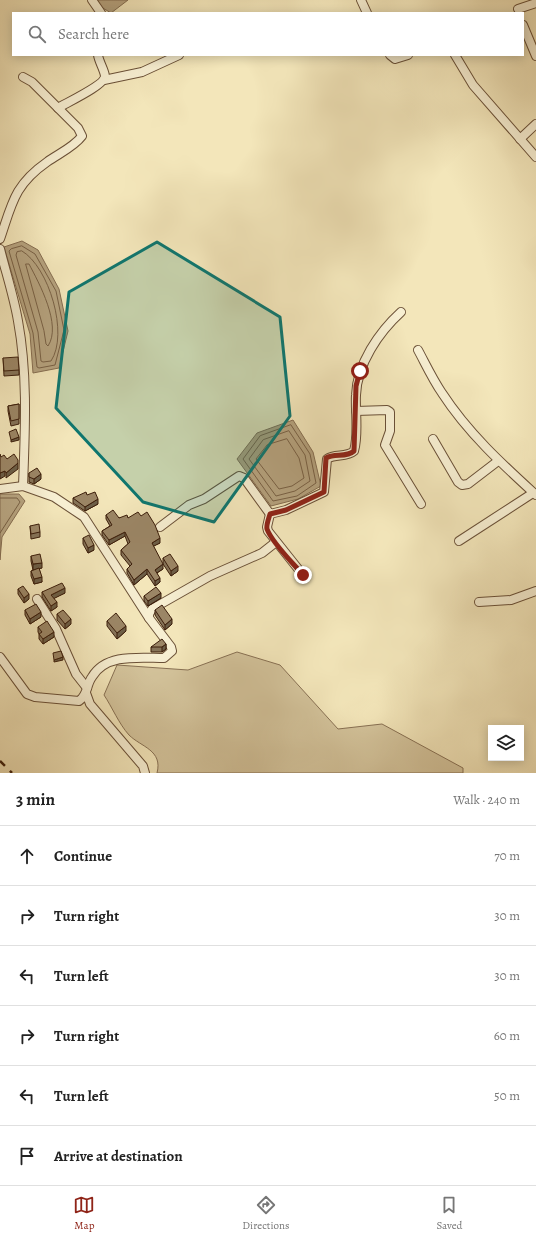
<!DOCTYPE html>
<meta charset="utf-8">
<style>
:root{--surface:#fff;--page:#f2f2f2;--text:#222;--muted:#767676;--line:#e0e0e0;--accent:#8f2418}
body{margin:0;font-family:Alegreya,serif;background:var(--page);color:var(--text)}
.controls{position:absolute;right:12px;bottom:12px;display:grid;overflow:hidden;border-radius:0px;box-shadow:0 2px 10px #0003}
.controls button{width:36px;height:36px;display:grid;place-items:center;padding:0;border:0;border-bottom:1px solid var(--line);background:var(--surface);color:var(--text);font:20px sans-serif}
.stop{position:absolute;width:12px;height:12px;margin:-9px;border:3px solid #8f2418;border-radius:50%;background:#fff}
.stop.end{background:#8f2418;border-color:#fff;box-shadow:0 1px 4px #0008}
.list{margin:0;padding:0;list-style:none}
h2{display:flex;justify-content:space-between;align-items:center;height:52px;margin:0;padding:0 16px;font-size:17px}
h2 small{font-size:13px;font-weight:400;color:var(--muted)}
.list li{display:grid;grid-template-columns:26px 1fr auto;gap:12px;align-items:center;box-sizing:border-box;height:60px;padding:0 16px;border-top:1px solid var(--line)}
.list b{display:block;font-size:15px;white-space:nowrap}
.list em{font-size:13px;font-style:normal;color:var(--muted)}
.icon{flex:none;width:22px;height:22px;fill:none;stroke:currentColor;stroke-width:2;stroke-linecap:round;stroke-linejoin:round}
.map{position:relative;flex:none;width:536px;height:773px;overflow:hidden}
.search{position:absolute;background:var(--surface);box-shadow:0 2px 10px #0003;left:12px;right:12px;top:12px;height:44px;display:flex;align-items:center;gap:10px;box-sizing:border-box;padding:0 14px;border-radius:0px;color:var(--muted);font-size:15px}
.sheet{height:412px;background:var(--surface)}
nav{display:flex;justify-content:space-around;align-items:center;box-sizing:border-box;height:56px;border-top:1px solid var(--line);background:var(--surface);font-size:11px;color:var(--muted)}
nav a{display:grid;justify-items:center;gap:2px}
nav .on{color:var(--accent)}
.map>svg:first-child{display:block}
</style>
<div class="map">
<svg width="536" height="773" viewBox="0 0 536 773">
<rect width="100%" height="100%" fill="#f3e6ba"/>
<filter id="stains"><feTurbulence type="fractalNoise" baseFrequency=".005" numOctaves="4"/><feColorMatrix values="0 0 0 0 .2 0 0 0 0 .09 0 0 0 0 .02 0 0 0 .5 -.17"/></filter>
<radialGradient id="worn" r=".72"><stop offset=".6" stop-color="#630" stop-opacity="0"/><stop offset="1" stop-color="#630" stop-opacity=".3"/></radialGradient>
<!-- green -->
<path fill="#d4c49c" stroke="#887154" d="M 237,652 L 280,665 L 338,729 L 382,724 L 463,768 L 463,773 L 157,773 C 163,750 141,747 129,735 C 119,724 112,707 104,695 L 117,665 L 188,670 Z"/>
<!-- water -->
<g fill="#b5a27e" stroke="#856d50">
<polygon points="90,0 128,0 111,13"/>
<polygon points="22,241 38,250 59,289 68,331 59,368 33,373 30,334 4,247"/>
<polygon points="293,420 313,452 321,486 298,499 271,506 237,459 257,433"/>
<polygon points="0,494 19,494 25,501 2,537 0,560"/>
</g>
<g fill="none" stroke-linecap="round" stroke-linejoin="round">
<!-- shore -->
<g stroke="#786044" stroke-width="1">
<polygon points="22,246 35,254 56,291 64,330 55,365 39,368 37,367 33,333 9,251 11,249"/>
<path d="M 22,251 C 49,267 69,334 51,361 L 43,362 L 41,361 L 38,332 L 16,255 L 17,252 Z"/>
<path d="M 26,264 L 29,264 C 39,283 62,325 48,346 L 46,344 L 44,331 Z"/>
<polygon points="291,425 310,454 316,483 297,496 273,501 243,459 260,436"/>
<polygon points="289,431 305,455 310,481 295,491 276,496 249,459 263,440"/>
<polygon points="287,439 299,458 304,478 292,486 279,489 256,459 267,445"/>
<polyline points="0,498 17,498 20,502 0,533"/>
</g>
<!-- minor casing -->
<g stroke="#6a5037" stroke-width="10">
<g id="minor">
<polyline points="92,0 101,13"/>
<polyline points="361,0 367,13"/>
<polyline points="518,9 536,3"/>
<polyline points="523,25 536,56"/>
<polyline points="390,55 395,59 408,55"/>
<polyline points="455,55 473,85 536,157"/>
<polyline points="104,80 142,72 179,55"/>
<path d="M 58,108 C 66,103 105,85 105,76 C 104,69 99,62 98,55"/>
<polyline points="520,139 536,124"/>
<path d="M 0,239 C 12,204 14,185 47,162 C 58,154 74,147 82,136 L 78,128 L 32,82 L 23,77"/>
<path d="M 0,249 C 6,273 14,297 18,321 C 28,375 25,431 23,486"/>
<path d="M 418,350 C 426,365 433,380 442,393 C 468,433 502,464 536,495"/>
<polyline points="356,411 387,410 390,412 390,431 385,445 421,504"/>
<polyline points="433,439 458,482 462,485 468,484 498,461"/>
<polyline points="0,489 23,486 54,497 84,517 149,618"/>
<polyline points="270,514 267,527 268,531 303,575"/>
<path d="M 160,527 L 189,505 L 204,499 L 239,476 L 244,478 L 270,514 L 286,510 L 324,492 L 327,459 C 335,453 346,458 354,451 C 359,434 355,412 356,395 C 357,364 379,332 401,312"/>
<polyline points="459,541 533,493"/>
<polyline points="37,599 56,629 76,674 87,688"/>
<polyline points="479,602 511,600 536,591"/>
<path d="M 0,657 L 27,694 L 35,697 L 79,701 C 88,695 86,685 92,677 C 106,653 140,658 164,658 L 172,651 L 171,647 L 149,618 L 149,614 L 152,609 L 210,576 L 262,553 L 276,542"/>
<polyline points="86,693 90,704 143,766 145,773"/>
</g>
</g>
<!-- minor -->
<use href="#minor" stroke="#f7efd2" stroke-width="8"/>
<!-- rail -->
<polyline stroke="#3c1e0b" stroke-width="2.5" stroke-dasharray="7 7" stroke-linecap="butt" points="0,761 12,773"/>
</g>
<!-- wall -->
<g fill="#857358" stroke="#3c1e0b">
<polygon points="3,358 19,370 19,375 4,376"/>
<polygon points="19,404 19,424 11,426 8,411 8,406"/>
<polygon points="29,473 41,479 34,484 29,482"/>
<polygon points="73,498 98,504 85,511 73,503"/>
<polygon points="106,515 119,518 128,518 160,543 153,546 163,569 157,573 160,582 155,586 147,574 134,585 127,573 127,569 130,566 121,555 121,550 128,544 125,536 109,545 102,535 102,531 110,526 106,519"/>
<polygon points="30,526 40,532 40,537 31,539"/>
<polygon points="83,538 94,550 88,553 83,544"/>
<polygon points="31,556 42,568 39,568 42,582 34,584 31,576 31,571 37,569 33,570 31,561"/>
<polygon points="163,558 178,571 171,576 163,564"/>
<polygon points="18,589 29,599 24,603 18,594"/>
<polygon points="42,592 65,593 54,598 57,607 51,611 42,597"/>
<polygon points="144,596 161,598 148,606 144,601"/>
<polygon points="25,610 41,617 30,624 25,615"/>
<polygon points="155,610 172,624 165,630 155,615"/>
<polygon points="57,614 71,624 65,629 57,620"/>
<polygon points="107,621 126,631 117,639 107,626"/>
<polygon points="38,627 54,637 43,644 39,639 39,634 38,632"/>
<polygon points="166,644 166,649 162,652 151,652 151,647"/>
</g>
<!-- shaded-wall -->
<g fill="#6c5e47" stroke="#3c1e0b">
<polygon points="19,437 19,440 11,442 11,440"/>
<polygon points="18,463 18,469 6,478 6,473"/>
<polygon points="5,471 5,476 0,479 0,473"/>
<polygon points="41,474 41,479 34,484 34,479"/>
<polygon points="98,499 98,504 85,511 85,507"/>
<polygon points="125,532 125,536 109,545 109,540"/>
<polygon points="160,538 160,543 152,547 152,543"/>
<polygon points="94,545 94,550 88,553 88,548"/>
<polygon points="42,563 42,568 33,570 33,564"/>
<polygon points="163,564 163,569 155,574 155,570"/>
<polygon points="178,566 178,571 171,576 171,571"/>
<polygon points="147,569 147,574 134,585 134,580"/>
<polygon points="42,577 42,582 34,584 34,579"/>
<polygon points="160,578 160,582 155,586 155,581"/>
<polygon points="65,588 65,593 51,600 51,595"/>
<polygon points="161,593 161,598 148,606 148,601"/>
<polygon points="29,594 29,599 24,603 24,598"/>
<polygon points="57,602 57,607 51,611 51,606"/>
<polygon points="41,612 41,617 30,624 30,619"/>
<polygon points="71,619 71,624 65,629 65,624"/>
<polygon points="172,619 172,624 165,630 165,625"/>
<polygon points="126,626 126,631 117,639 117,633"/>
<polygon points="54,632 54,637 43,644 43,639"/>
<polygon points="166,644 166,649 162,652 162,647"/>
<polygon points="63,657 63,660 54,662 54,660"/>
</g>
<!-- building -->
<g fill="#9b8666" stroke="#3c1e0b">
<polygon points="18,357 19,370 4,371 3,358"/>
<polygon points="19,404 19,419 11,421 8,406"/>
<polygon points="16,429 19,437 11,440 9,432"/>
<polygon points="0,454 1,457 4,455 7,459 14,454 18,460 18,463 6,473 5,471 0,473"/>
<polygon points="37,468 41,474 34,479 29,477 29,473"/>
<polygon points="86,492 87,495 95,492 98,499 85,507 73,498"/>
<polygon points="113,510 119,518 127,515 128,518 138,512 141,516 147,512 155,525 160,538 152,543 163,564 155,570 160,578 155,581 147,569 134,580 127,569 132,564 121,550 130,542 125,532 109,540 102,531 112,525 106,515"/>
<polygon points="39,524 40,532 31,534 30,526"/>
<polygon points="89,535 94,545 88,548 83,538"/>
<polygon points="40,554 42,563 33,564 31,556"/>
<polygon points="170,554 178,566 171,571 163,558"/>
<polygon points="39,568 42,577 34,579 31,571"/>
<polygon points="62,583 65,588 51,595 57,602 51,606 42,592"/>
<polygon points="23,586 29,594 24,598 18,589"/>
<polygon points="156,587 161,593 148,601 144,596"/>
<polygon points="36,604 41,612 30,619 25,610"/>
<polygon points="162,605 172,619 165,625 155,610"/>
<polygon points="63,610 71,619 65,624 57,614"/>
<polygon points="116,613 126,626 117,633 107,621"/>
<polygon points="47,621 54,632 43,639 39,634 42,632 38,627"/>
<polygon points="162,639 166,644 162,647 151,647"/>
<polygon points="61,651 63,657 54,660 53,653"/>
</g>
<g fill="none" stroke-linecap="round" stroke-linejoin="round">
<!-- route -->
<path stroke="#8f2418" stroke-width="5" d="M 303,575 C 293,563 272,543 267,529 C 266,525 269,518 270,514 L 286,510 L 324,492 L 326,458 C 335,453 346,458 354,451 L 356,386 L 360,371"/>
</g>
<!-- marked area -->
<path fill="#0f766e" fill-opacity="0.2" stroke="#0f766e" stroke-width="3" stroke-linejoin="round" d="M 157,242 L 280,317 L 290,416 L 214,522 L 143,502 L 56,408 L 69,292 Z"/>
<rect width="100%" height="100%" filter="url(#stains)"/>
<rect width="100%" height="100%" fill="url(#worn)"/>
</svg>
<div class="controls">
<button><svg class="icon" aria-label="layers" viewBox="0 0 24 24"><path d="M12 4l9 5-9 5-9-5zM3 14l9 5 9-5"/></svg></button>
</div>
<div class="stop" style="left:360px;top:371px"></div>
<div class="stop end" style="left:303px;top:575px"></div>
<div class="search"><svg class="icon" aria-label="search" viewBox="0 0 24 24"><circle cx="10" cy="10" r="6"/><path d="M15 15l6 6"/></svg>Search here</div>
</div>
<section class="sheet">
<h2>3 min<small>Walk · 240 m</small></h2>
<ul class="list">
<li><svg class="icon" aria-label="ahead" viewBox="0 0 24 24"><path d="M12 20V5M6 11l6-6 6 6"/></svg><div><b>Continue</b></div><em>70 m</em></li>
<li><svg class="icon" aria-label="right" viewBox="0 0 24 24"><path d="M7 20v-9h11M14 6l5 5-5 5"/></svg><div><b>Turn right</b></div><em>30 m</em></li>
<li><svg class="icon" aria-label="left" viewBox="0 0 24 24"><path d="M17 20v-9H6M10 6l-5 5 5 5"/></svg><div><b>Turn left</b></div><em>30 m</em></li>
<li><svg class="icon" aria-label="right" viewBox="0 0 24 24"><path d="M7 20v-9h11M14 6l5 5-5 5"/></svg><div><b>Turn right</b></div><em>60 m</em></li>
<li><svg class="icon" aria-label="left" viewBox="0 0 24 24"><path d="M17 20v-9H6M10 6l-5 5 5 5"/></svg><div><b>Turn left</b></div><em>50 m</em></li>
<li><svg class="icon" aria-label="arrive" viewBox="0 0 24 24"><path d="M6 21V4h12l-3 4 3 4H6"/></svg><div><b>Arrive at destination</b></div></li>
</ul>
</section>
<nav>
<a class="on"><svg class="icon" aria-label="map" viewBox="0 0 24 24"><path d="M3 6l6-2 6 2 6-2v14l-6 2-6-2-6 2zM9 4v14M15 6v14"/></svg>Map</a>
<a><svg class="icon" aria-label="directions" viewBox="0 0 24 24"><path d="M12 3l9 9-9 9-9-9zM9 14v-3h6M13 9l2 2-2 2"/></svg>Directions</a>
<a><svg class="icon" aria-label="saved" viewBox="0 0 24 24"><path d="M7 4h10v16l-5-4-5 4z"/></svg>Saved</a>
</nav>
